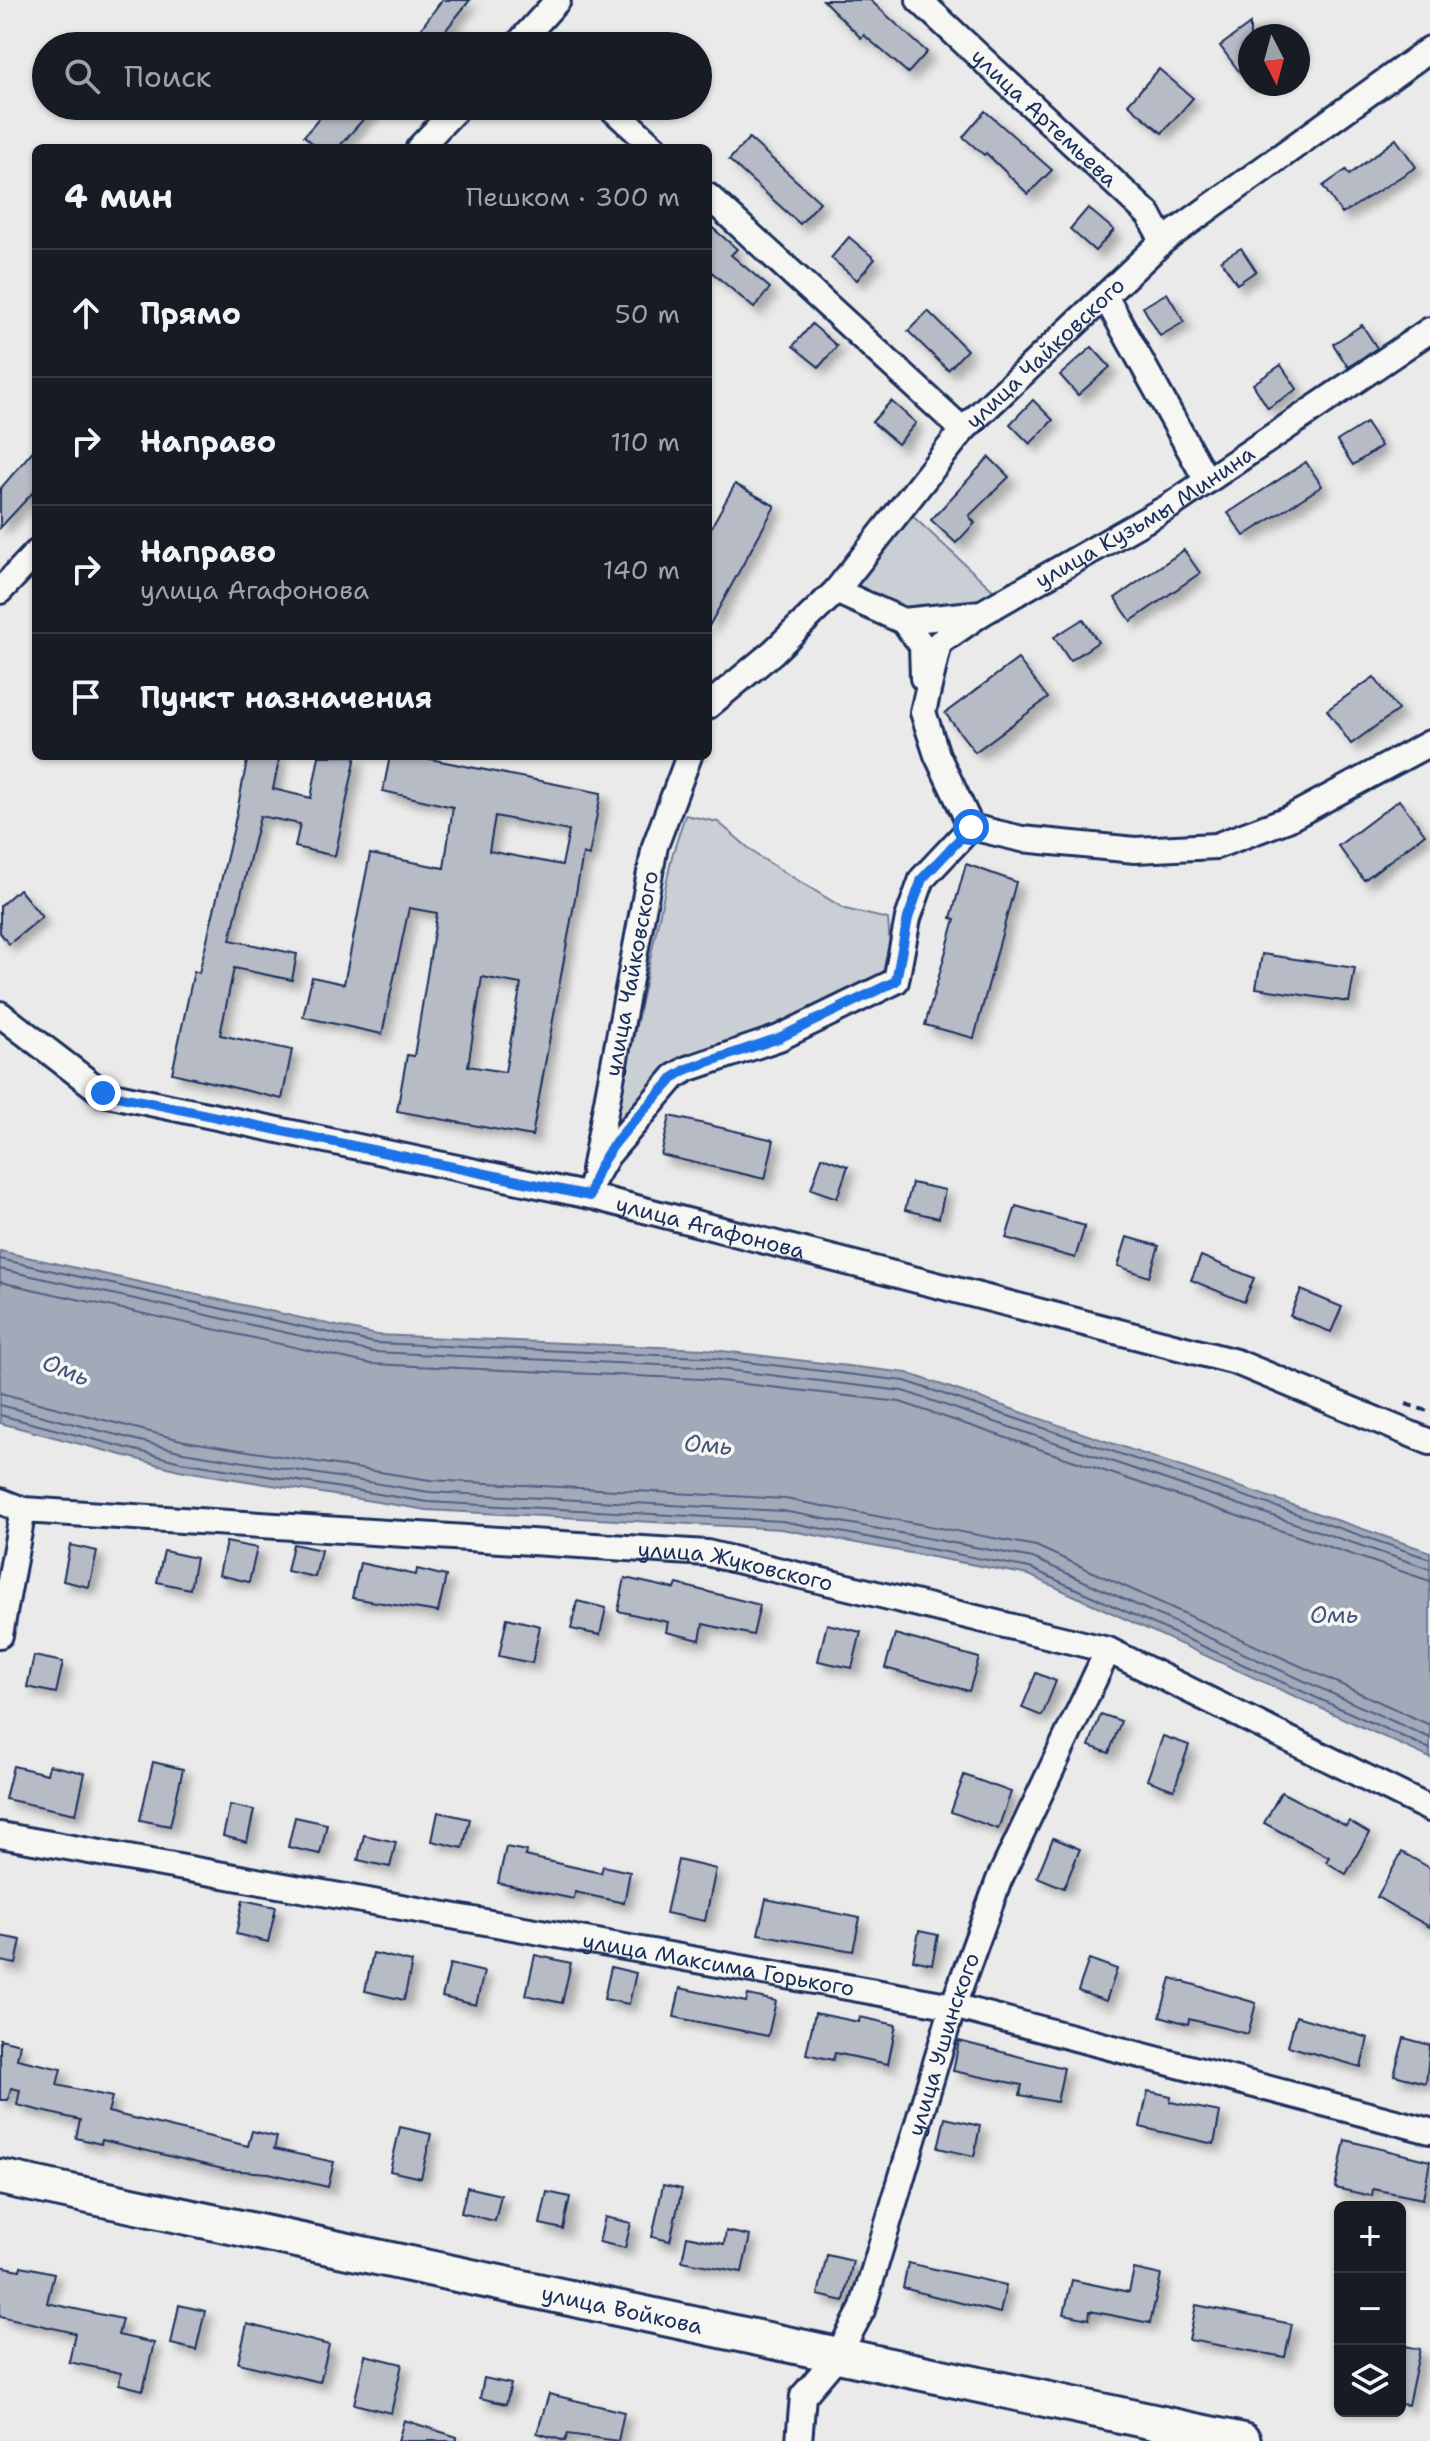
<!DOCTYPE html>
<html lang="ru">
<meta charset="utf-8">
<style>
:root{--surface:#171b24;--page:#20242c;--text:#f1f3f6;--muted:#9ea1a6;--line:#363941}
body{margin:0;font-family:"Shantell Sans",sans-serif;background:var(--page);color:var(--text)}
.controls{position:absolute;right:24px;bottom:24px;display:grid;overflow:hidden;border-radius:12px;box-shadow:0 2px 6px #0004}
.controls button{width:72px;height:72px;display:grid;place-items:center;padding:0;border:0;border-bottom:2px solid var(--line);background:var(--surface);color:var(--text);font:40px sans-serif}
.compass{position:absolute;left:1238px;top:24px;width:72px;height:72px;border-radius:50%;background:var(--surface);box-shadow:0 2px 6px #0004;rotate:174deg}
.stop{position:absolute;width:24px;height:24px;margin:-18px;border:6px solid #1a73e8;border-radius:50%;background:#fff}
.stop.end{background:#1a73e8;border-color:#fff;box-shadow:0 2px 8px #0008}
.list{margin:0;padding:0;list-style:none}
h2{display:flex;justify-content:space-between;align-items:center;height:104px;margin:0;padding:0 32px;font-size:34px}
h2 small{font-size:26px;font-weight:400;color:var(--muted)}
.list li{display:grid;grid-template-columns:52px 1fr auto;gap:24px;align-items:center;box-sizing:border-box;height:128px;padding:0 32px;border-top:2px solid var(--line)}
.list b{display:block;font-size:30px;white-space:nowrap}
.list p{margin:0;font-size:26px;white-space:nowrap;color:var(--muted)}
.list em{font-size:26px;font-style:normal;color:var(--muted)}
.icon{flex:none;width:44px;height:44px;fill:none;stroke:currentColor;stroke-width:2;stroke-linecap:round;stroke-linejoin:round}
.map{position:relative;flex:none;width:1430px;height:2441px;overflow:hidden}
.search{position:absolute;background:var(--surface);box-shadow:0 2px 6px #0004;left:32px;top:32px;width:680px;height:88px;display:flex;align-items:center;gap:20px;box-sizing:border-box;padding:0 28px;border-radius:44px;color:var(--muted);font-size:30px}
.panel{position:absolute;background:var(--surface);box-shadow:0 2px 6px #0004;left:32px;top:144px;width:680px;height:616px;border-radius:12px}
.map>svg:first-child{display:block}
</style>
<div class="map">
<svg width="1430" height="2441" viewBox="0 0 1430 2441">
<defs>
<filter id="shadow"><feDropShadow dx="7" dy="7" stdDeviation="4" flood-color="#0004"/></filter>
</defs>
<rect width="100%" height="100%" fill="#e9eae9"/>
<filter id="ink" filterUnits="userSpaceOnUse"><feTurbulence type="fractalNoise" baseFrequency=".0125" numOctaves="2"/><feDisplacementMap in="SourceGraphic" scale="16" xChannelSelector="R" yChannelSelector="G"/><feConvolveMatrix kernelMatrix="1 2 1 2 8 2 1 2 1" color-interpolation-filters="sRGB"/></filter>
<g filter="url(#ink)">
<!-- green -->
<g fill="#caced5" stroke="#727e9a" stroke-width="2">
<polygon points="907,511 997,594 978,608 904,617 840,590"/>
<polygon points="685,815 718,822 758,856 845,909 888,919 892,974 768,1036 680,1066 611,1144 672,856"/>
</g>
<!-- water -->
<polygon fill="#a2aaba" stroke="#6c7995" stroke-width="2" points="0,1251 377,1335 705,1349 907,1373 1430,1552 1430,1758 1029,1575 781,1529 427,1510 179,1470 0,1423"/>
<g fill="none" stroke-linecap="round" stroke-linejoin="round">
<!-- shore -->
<g stroke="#516083" stroke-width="2">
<polyline points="0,1259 375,1343 704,1357 905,1381 1430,1559"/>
<polyline points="0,1269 373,1352 703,1367 903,1391 1430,1569"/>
<polyline points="0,1282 371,1364 702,1379 900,1402 1430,1581"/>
<polyline points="0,1393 185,1441 430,1480 785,1499 1036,1546 1430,1725"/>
<polyline points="0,1405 183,1452 429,1492 783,1511 1033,1558 1430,1738"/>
<polyline points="0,1415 181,1462 428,1502 782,1521 1030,1568 1430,1749"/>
</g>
</g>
<!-- building -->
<g fill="#b6bbc6" stroke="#1b2f5e" stroke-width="2" fill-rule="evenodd" filter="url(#shadow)">
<polygon points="442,0 470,0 433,46 408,46"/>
<polygon points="823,0 870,0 927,52 908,73 864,35 861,38"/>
<polygon points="1250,24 1250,86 1220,46"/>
<polygon points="1159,69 1193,98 1162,133 1128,104"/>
<polygon points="330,106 375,106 338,148 318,148 304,136"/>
<polygon points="985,111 1052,170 1028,194 986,153 984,155 963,137"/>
<polygon points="749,138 820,202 800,224 729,160"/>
<polygon points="1396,139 1416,167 1342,214 1323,186 1346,170 1349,175"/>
<polygon points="1088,208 1114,230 1095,251 1070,229"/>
<polygon points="708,224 737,249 731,255 770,288 754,308 708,269"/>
<polygon points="849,237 875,259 857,280 831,258"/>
<polygon points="1241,248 1256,271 1237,284 1221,260"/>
<polygon points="1167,293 1184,322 1160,336 1143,307"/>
<polygon points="928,311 967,350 948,370 908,331"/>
<polygon points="812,324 837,346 819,367 793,346"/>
<polygon points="1362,325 1377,348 1348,367 1333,344"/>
<polygon points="1092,347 1110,367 1078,395 1060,375"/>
<polygon points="1281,365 1297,389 1268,408 1253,384"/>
<polygon points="1033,400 1053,420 1030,444 1010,424"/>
<polygon points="891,401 916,423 898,444 872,422"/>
<polygon points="1366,423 1381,446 1353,465 1337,441"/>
<polygon points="36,447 36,489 0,528 0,489"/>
<polygon points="989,457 1009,477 969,516 975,523 956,543 931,520"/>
<polygon points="1306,462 1322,486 1244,536 1228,513"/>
<polygon points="735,484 775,506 708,628 708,533"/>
<polygon points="1184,550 1200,573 1131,621 1115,598"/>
<polygon points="1083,619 1098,642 1070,661 1054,637"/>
<polygon points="1018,659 1048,698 975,752 945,713"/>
<polygon points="1374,677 1398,710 1351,744 1327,710"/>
<polygon points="248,756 280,756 273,789 311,798 319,756 356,756 335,856 295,847 300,824 260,816 230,940 297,954 292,980 234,968 220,1035 292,1050 282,1099 172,1073 194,971 199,973 233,831"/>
<path d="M 390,756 L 415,756 L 601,793 L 589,856 L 583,854 L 532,1136 L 397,1111 L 407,1055 L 414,1056 L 437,913 L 409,908 L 382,1034 L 303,1017 L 312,977 L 344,984 L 370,854 L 444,868 L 453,807 L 383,791 ZM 495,816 L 569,831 L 562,865 L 489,851 ZM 482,977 L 521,984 L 505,1072 L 468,1066 Z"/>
<polygon points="1399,800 1425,834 1364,880 1338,846"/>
<polygon points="966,864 1016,882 974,1038 925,1025 955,919 951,918"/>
<polygon points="19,889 42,917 9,944 0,933 0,906"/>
<polygon points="1262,954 1355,968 1349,1002 1256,988"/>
<polygon points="670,1116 774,1140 765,1179 661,1155"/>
<polygon points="822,1157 848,1166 837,1198 811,1189"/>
<polygon points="912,1183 945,1190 939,1218 905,1210"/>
<polygon points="1016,1206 1085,1226 1075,1258 1006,1238"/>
<polygon points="1127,1237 1159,1246 1149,1277 1118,1266"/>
<polygon points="1201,1256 1254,1278 1244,1302 1191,1280"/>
<polygon points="1301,1290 1342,1307 1331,1332 1290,1316"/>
<polygon points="226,1542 257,1548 249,1582 219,1575"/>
<polygon points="293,1544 321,1550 315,1577 287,1571"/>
<polygon points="70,1545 97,1551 89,1587 63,1581"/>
<polygon points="164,1551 196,1558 190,1589 157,1582"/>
<polygon points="360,1563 416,1575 417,1569 446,1576 438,1612 352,1598"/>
<polygon points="625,1578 675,1589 677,1584 760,1605 753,1635 703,1624 700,1640 666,1632 668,1622 618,1611"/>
<polygon points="577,1601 606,1608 600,1635 571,1629"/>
<polygon points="507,1618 540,1626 532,1663 499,1656"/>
<polygon points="827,1624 861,1632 852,1668 818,1661"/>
<polygon points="895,1634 979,1658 969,1691 885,1668"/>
<polygon points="34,1656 63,1662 56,1693 27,1687"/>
<polygon points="1036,1673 1056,1681 1042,1716 1022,1708"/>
<polygon points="1101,1714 1121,1721 1109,1753 1089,1746"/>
<polygon points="1163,1736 1189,1745 1174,1790 1147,1780"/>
<polygon points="153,1762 183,1769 170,1826 140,1820"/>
<polygon points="49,1765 85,1773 76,1814 5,1799 13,1766 47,1774"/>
<polygon points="964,1775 1011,1792 998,1829 951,1812"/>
<polygon points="1281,1792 1346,1826 1349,1821 1369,1833 1346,1874 1326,1862 1329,1857 1264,1823"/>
<polygon points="230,1805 254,1810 247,1842 223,1836"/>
<polygon points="438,1812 470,1819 463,1848 432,1841"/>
<polygon points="295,1817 327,1824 320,1854 288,1847"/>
<polygon points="364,1835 396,1842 390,1867 358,1860"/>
<polygon points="1053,1838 1080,1849 1064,1888 1037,1877"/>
<polygon points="506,1847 526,1851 525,1856 601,1873 603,1866 630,1872 624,1903 575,1892 574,1899 498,1883"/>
<polygon points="1402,1852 1430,1868 1430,1927 1377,1897"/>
<polygon points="678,1860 716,1869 705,1921 666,1913"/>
<polygon points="766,1899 860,1918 853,1951 758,1934"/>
<polygon points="243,1900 276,1907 268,1942 236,1934"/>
<polygon points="919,1931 938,1935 932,1964 913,1960"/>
<polygon points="0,1936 21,1940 16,1964 0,1961"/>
<polygon points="373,1953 412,1962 404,2000 365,1991"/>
<polygon points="535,1955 571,1963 562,2003 526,1995"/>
<polygon points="1089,1959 1117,1969 1106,2001 1078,1991"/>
<polygon points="450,1964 484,1972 476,2005 442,1997"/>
<polygon points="611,1967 636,1973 629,2004 604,1999"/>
<polygon points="1171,1978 1256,2003 1248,2034 1189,2019 1188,2024 1160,2016"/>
<polygon points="680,1988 746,2002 748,1995 776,2001 768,2036 674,2017"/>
<polygon points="815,2013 859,2022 860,2017 896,2025 888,2064 835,2053 833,2060 806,2054"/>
<polygon points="1296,2016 1368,2038 1361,2067 1288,2046"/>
<polygon points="1404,2038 1430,2045 1426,2083 1394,2075"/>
<polygon points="0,2039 20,2044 17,2059 61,2069 57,2085 112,2097 108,2112 248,2146 252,2131 277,2137 274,2149 334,2162 328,2187 269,2173 227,2170 102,2140 101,2144 76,2138 80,2120 17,2105 20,2090 11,2088 8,2100 0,2100"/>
<polygon points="959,2041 1064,2068 1057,2102 1020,2095 1022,2085 953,2071"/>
<polygon points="1148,2091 1171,2096 1170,2102 1220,2112 1214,2144 1140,2127"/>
<polygon points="945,2118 980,2126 974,2156 938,2148"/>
<polygon points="400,2127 431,2134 421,2178 390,2171"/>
<polygon points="1345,2140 1430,2161 1423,2199 1373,2189 1372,2196 1335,2188"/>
<polygon points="663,2185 682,2189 670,2241 652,2237"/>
<polygon points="467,2187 501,2195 495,2221 461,2213"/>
<polygon points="547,2192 570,2197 563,2229 540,2224"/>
<polygon points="605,2217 631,2223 625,2248 599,2242"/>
<polygon points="726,2231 750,2236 742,2272 682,2261 687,2236 724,2244"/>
<polygon points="827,2255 853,2261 844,2301 818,2295"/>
<polygon points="908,2263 1006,2285 1000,2313 903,2288"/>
<polygon points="0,2266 20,2270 21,2266 54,2273 47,2303 122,2319 118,2335 154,2343 143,2390 119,2384 121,2373 69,2362 75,2333 0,2316"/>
<polygon points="1134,2269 1161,2275 1150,2323 1090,2311 1089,2319 1064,2314 1072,2280 1129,2292"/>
<polygon points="179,2305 205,2311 196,2350 171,2344"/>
<polygon points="1196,2305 1292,2324 1285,2357 1189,2340"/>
<polygon points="247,2324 329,2345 320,2382 238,2363"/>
<polygon points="1400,2345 1420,2349 1408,2405 1400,2404"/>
<polygon points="365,2355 402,2364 391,2413 354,2404"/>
<polygon points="484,2378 511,2384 506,2404 480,2398"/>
<polygon points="549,2394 624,2412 618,2441 568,2434 565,2441 537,2433"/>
<polygon points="404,2420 457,2437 457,2441 398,2441"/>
</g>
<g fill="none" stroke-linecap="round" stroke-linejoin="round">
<!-- minor casing -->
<g stroke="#1b2f5e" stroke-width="30">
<g id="minor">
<path id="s1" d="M 919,0 L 1149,215 L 1163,241"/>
<polyline points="516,46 558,0"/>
<polyline points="609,106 655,148"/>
<polyline points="419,148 459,106"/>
<polyline points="708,196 963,430"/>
<polyline points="1105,296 1207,481"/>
<polyline points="0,591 36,553"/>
<path id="s2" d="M 836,591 L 903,621 L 982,613 L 1170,506 L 1430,330"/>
<polyline points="982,613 939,643 923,712 937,755 971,827 1022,839 1135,850 1216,846 1288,819 1430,743"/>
<polyline points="903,621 922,645 923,678"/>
<path id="s3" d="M 708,706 L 773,652 L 836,591 L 963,430 L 1163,241 L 1430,49"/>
<path id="s4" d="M 0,1014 L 103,1093 L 590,1196 L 1236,1362 L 1430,1442"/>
<path id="s5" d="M 594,1170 L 655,846 L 689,756"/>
<polyline points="592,1182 607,1156 674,1077 687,1069 779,1038 896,981 908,918 922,879 971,827"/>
<path id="s6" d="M 0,1501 L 23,1510 L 707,1553 L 1108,1650 L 1430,1809"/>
<polyline points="0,1635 23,1510"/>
<path id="s7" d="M 0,1835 L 953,2006 L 1430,2131"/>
<path id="s8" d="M 799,2441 L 803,2396 L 838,2355 L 862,2310 L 953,2006 L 999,1880 L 1108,1650"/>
</g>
</g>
<!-- secondary casing -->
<g stroke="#1b2f5e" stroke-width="40">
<g id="secondary">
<path id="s9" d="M 0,2177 L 1243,2441"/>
</g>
</g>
<!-- path -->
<polyline stroke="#1b2f5e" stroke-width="4" stroke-dasharray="8 6" stroke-linecap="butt" points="1406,1404 1430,1412"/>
<!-- minor -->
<use href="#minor" stroke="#f6f6f2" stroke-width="24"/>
<!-- secondary -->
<use href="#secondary" stroke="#f6f6f2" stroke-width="34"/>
</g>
</g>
<g fill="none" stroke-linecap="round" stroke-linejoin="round" filter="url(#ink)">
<!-- route -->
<path stroke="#1a73e8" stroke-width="10" d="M 103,1093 L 590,1196 C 596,1151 646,1111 674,1077 L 687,1069 L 779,1038 L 896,981 L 908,918 L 922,879 L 971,827"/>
</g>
<g text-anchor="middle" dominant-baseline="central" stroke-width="7" stroke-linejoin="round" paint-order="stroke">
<!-- street labels -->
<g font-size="22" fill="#1b2f5e" stroke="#f6f6f2">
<text stroke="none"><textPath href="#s1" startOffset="172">улица Артемьева</textPath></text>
<text stroke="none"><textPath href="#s3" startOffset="490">улица Чайковского</textPath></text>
<text stroke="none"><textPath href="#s2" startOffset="342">улица Кузьмы Минина</textPath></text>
<text stroke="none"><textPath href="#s5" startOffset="200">улица Чайковского</textPath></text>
<text stroke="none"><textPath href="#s4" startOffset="752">улица Агафонова</textPath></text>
<text stroke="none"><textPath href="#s6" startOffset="740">улица Жуковского</textPath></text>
<text stroke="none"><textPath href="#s7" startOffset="730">улица Максима Горького</textPath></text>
<text stroke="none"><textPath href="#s8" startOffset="428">улица Ушинского</textPath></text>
<text stroke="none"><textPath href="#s9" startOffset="636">улица Войкова</textPath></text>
</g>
<!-- water labels -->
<g font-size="24" font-style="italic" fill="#44547a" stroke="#f6f6f2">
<text transform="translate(66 1370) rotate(22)">Омь</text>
<text transform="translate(708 1445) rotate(5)">Омь</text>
<text x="1334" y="1615">Омь</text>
</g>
</g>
</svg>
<div class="controls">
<button>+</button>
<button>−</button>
<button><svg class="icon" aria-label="layers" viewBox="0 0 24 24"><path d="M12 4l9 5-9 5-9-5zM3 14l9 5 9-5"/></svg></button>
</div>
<svg class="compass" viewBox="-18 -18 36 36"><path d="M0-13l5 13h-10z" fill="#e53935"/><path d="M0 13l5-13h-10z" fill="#9ea1a6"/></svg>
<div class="stop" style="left:971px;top:827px"></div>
<div class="stop end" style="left:103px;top:1093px"></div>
<div class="search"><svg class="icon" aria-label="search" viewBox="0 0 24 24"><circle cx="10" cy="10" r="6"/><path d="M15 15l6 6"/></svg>Поиск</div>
<section class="panel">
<h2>4 мин<small>Пешком · 300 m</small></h2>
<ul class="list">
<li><svg class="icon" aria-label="ahead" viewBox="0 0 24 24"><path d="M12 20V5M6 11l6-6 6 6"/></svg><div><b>Прямо</b></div><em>50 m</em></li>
<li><svg class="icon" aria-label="right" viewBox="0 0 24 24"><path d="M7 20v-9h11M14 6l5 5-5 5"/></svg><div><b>Направо</b></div><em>110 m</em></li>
<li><svg class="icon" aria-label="right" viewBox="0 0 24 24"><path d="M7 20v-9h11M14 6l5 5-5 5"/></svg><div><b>Направо</b><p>улица Агафонова</p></div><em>140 m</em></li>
<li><svg class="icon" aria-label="arrive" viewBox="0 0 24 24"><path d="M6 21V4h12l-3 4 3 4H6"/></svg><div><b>Пункт назначения</b></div></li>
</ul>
</section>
</div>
